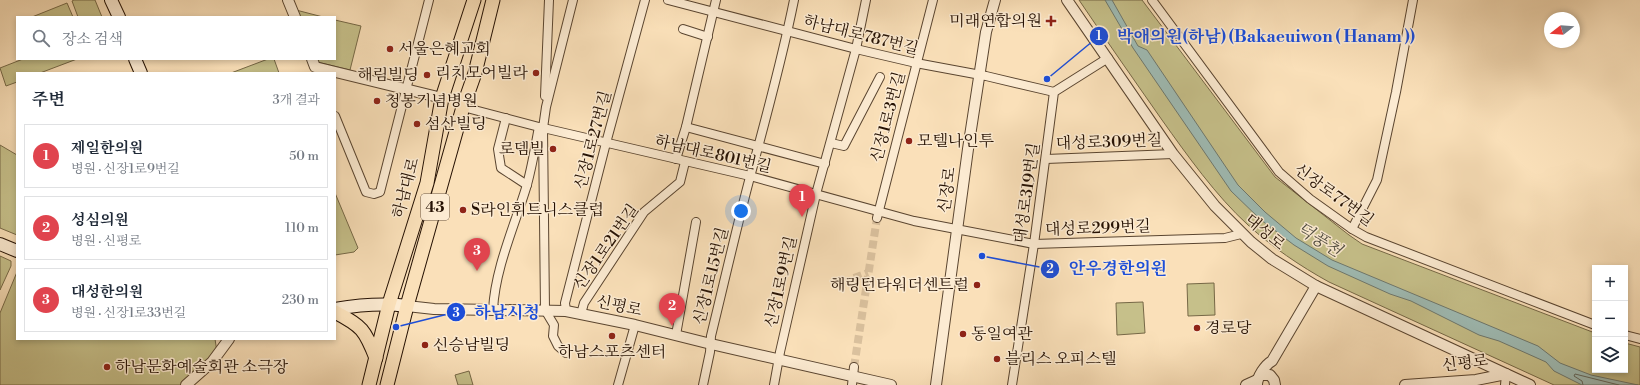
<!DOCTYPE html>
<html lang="ko">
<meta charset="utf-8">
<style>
:root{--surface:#fff;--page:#f6f6f7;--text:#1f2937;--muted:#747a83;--line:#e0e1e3;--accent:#0f766e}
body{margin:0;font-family:"Libre Bodoni","Noto Serif KR",serif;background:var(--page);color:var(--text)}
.controls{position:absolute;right:12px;bottom:12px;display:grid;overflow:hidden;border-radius:0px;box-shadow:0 2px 6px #0003}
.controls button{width:36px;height:36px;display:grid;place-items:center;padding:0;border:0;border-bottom:1px solid var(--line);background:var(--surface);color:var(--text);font:20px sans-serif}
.compass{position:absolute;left:1544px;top:12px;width:36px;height:36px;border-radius:50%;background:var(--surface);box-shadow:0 2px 6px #0003;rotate:253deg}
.you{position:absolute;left:741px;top:211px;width:14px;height:14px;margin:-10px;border:3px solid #fff;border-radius:50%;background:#1a73e8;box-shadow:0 0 0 6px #1a73e833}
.badge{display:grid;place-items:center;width:26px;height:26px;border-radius:50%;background:var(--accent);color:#fff;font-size:13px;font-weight:700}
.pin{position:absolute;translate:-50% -33px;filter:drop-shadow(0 1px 2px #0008)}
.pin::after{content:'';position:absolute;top:21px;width:14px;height:12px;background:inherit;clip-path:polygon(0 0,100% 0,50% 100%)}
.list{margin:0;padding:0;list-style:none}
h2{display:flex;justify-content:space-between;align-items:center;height:52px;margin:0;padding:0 16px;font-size:17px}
h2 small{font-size:13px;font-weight:400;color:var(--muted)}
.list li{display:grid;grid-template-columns:26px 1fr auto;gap:12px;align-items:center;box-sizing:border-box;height:64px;margin:0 8px 8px;padding:0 8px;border:1px solid var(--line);border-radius:0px}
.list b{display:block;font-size:15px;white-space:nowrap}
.list p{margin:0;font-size:13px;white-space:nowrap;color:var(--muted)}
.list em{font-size:13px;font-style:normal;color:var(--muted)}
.icon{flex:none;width:22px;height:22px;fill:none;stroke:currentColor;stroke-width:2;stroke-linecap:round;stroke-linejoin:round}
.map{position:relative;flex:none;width:1640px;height:385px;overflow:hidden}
.search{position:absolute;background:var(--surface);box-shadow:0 2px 6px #0003;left:16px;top:16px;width:320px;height:44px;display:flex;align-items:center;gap:10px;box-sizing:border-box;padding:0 14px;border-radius:0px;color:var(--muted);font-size:15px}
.panel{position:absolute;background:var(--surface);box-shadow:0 2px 6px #0003;left:16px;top:72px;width:320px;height:268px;border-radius:0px}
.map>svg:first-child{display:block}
</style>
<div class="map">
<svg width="1640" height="385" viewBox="0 0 1640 385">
<rect width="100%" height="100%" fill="#fae0b9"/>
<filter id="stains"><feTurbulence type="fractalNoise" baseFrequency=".005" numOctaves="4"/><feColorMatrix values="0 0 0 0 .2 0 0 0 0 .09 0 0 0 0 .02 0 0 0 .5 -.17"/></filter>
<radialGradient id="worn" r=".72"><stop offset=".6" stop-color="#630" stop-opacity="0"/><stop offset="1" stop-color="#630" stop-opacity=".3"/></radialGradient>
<!-- green -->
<g fill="#c6c08a" stroke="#766846">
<polygon points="74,0 95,0 102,17 78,17 72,1"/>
<path d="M 1079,0 L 1142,0 L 1275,177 L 1349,235 L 1362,244 L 1595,333 L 1595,370 L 1625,370 L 1625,343 L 1640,347 L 1640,385 L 1554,385 L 1329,282 C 1300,266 1272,247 1248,225 C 1216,196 1187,155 1162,120 C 1134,80 1106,40 1079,0 Z"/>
<polygon points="67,3 73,17 32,17"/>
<polygon points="296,10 323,17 298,17"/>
<polygon points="335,20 361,26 350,70 317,62 316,59 335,59"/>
<polygon points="23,59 77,59 40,73 17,73 17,82 6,86 0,68"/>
<polygon points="268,59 274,59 279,73 231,73"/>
<polygon points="0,145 17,155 17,235 0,228"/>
<polygon points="335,193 358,248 354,252 335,255"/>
<polygon points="0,256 11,261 11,266 0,290"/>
<polygon points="17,272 17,339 215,339 217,352 182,385 0,385 0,313"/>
<polygon points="1214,283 1215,315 1188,316 1187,284"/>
<polygon points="1143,302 1145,333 1117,335 1116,303"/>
<polygon points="469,371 473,385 458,385 455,375"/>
</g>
<!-- water -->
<polygon fill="#9fbcb5" stroke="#6e786e" points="1105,0 1112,0 1138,46 1147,50 1238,185 1265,212 1296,238 1332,260 1538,346 1560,363 1591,375 1638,385 1582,385 1554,371 1546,362 1499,341 1479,335 1411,301 1390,294 1328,266 1294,245 1261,220 1231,191 1133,48"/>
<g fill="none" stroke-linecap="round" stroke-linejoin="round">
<!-- shore -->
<polyline stroke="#62665c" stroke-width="1" points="1583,385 1582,381 1574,376 1575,374 1619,385"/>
<!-- minor-tunnel -->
<g stroke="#dac19e" stroke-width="8" stroke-dasharray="8 4" stroke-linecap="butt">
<polyline points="854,278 868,273"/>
<polyline points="854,367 877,218"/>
</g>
<!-- minor casing -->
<g stroke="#5a4530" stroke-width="10">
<g id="minor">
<polyline points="668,0 856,49 916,63 986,76 1054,92"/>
<polyline points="1152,0 1279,172 1310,199 1352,229 1366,237 1595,325"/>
<polyline points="683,29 708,37"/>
<polyline points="545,96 549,0"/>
<polyline points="463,107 539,127 750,176 914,221 1034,244 1225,238 1241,234"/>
<polyline points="335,116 366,192 374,194 380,192 429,0"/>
<polyline points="506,118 498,149 501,168 527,185"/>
<polyline points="686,127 825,164"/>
<polyline points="831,143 844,146 880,77"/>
<polyline points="676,159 686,127 716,0"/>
<polyline points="1046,159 1173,154"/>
<polyline points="877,218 933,0"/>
<polyline points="1352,229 1377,180 1396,92 1413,0"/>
<path d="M 493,310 C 495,269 514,227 526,188 C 532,168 535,147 539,127"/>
<polyline points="566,311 565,303 606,143 645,0"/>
<polyline points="581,314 584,303 644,212 680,182 685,162"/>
<polyline points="676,335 696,222"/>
<polyline points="1625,335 1640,339"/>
<polyline points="566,353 558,346 553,336 554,325 545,310 543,128 546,107 573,0"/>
<polyline points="618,385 635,325"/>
<path d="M 703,385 L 710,352 L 711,336 C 724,283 736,230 750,177 C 766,118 782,60 794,0"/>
<polyline points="774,385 780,352 816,194 856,49 866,0"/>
<polyline points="852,385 854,367"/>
<polyline points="1012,385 1034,244 1054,92 1108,58"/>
<polyline points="1505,385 1506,374"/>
</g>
</g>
<!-- tertiary casing -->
<g stroke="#5a4530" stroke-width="12">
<g id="tertiary">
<polyline points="288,0 295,17"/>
<polyline points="1067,0 1173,154 1215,206 1251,242 1272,259 1316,286 1530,385"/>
<polyline points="312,59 315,67 442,98"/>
<polyline points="407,306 434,309 566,311 635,325 711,344 891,385"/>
<polyline points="1261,375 1270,375 1274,380 1275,385"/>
<polyline points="186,385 212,362 229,339"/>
<polyline points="936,385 968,149 986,32 995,0"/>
<polyline points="1246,385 1257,380"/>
<path d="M 1257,385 C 1257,377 1265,365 1272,361 L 1316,286"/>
<polyline points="1405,385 1476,380 1506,374"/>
</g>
</g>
<!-- secondary casing -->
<g stroke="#251103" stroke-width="14">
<g id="secondary">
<polyline points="111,0 119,17"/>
<polyline points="135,59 141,73"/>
<polyline points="0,244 17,251"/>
<path d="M 335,309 C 359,305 383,303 407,306"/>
</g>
</g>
<!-- primary casing -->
<g stroke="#251103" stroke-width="15">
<g id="primary">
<path d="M 335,312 C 362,326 365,330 376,358"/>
<polyline points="369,385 389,304 427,183 442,98 474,0"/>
<polyline points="387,385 407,306 463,107 475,73 493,0"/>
</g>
</g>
<!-- minor -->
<use href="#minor" stroke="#fcebd2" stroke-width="8"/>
<!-- tertiary -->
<use href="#tertiary" stroke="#fcebd2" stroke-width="10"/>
<!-- secondary -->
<use href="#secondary" stroke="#fcebd2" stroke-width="12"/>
<!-- primary -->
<use href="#primary" stroke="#fae0b9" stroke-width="13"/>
</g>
<!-- markers -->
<g fill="#8f2418" stroke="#fcebd2" stroke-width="1.5">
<path d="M1049 15h4v4h4v4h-4v4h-4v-4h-4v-4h4z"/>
<circle cx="390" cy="49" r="4"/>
<circle cx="536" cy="73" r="4"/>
<circle cx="427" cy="75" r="4"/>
<circle cx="377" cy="101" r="4"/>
<circle cx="417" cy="124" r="4"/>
<circle cx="909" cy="141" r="4"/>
<circle cx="553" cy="149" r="4"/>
<circle cx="463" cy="210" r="4"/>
<circle cx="977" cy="285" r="4"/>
<circle cx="1197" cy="328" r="4"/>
<circle cx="963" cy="334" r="4"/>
<circle cx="612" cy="336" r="4"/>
<circle cx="425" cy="345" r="4"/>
<circle cx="997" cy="359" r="4"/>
<circle cx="107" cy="367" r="4"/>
</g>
<g text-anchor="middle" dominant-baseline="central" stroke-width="3" stroke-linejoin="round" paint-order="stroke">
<!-- shield labels -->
<rect fill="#fcebd2" stroke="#665241" stroke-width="1" x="421" y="194" width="28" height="26" rx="3"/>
<g font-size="15" font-weight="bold" fill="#251103">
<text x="435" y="207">43</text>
</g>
<!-- poi labels -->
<g font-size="16" fill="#251103" stroke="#fcebd2" text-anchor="start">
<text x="1042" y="21" text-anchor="end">미래연합의원</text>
<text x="398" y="49">서울은혜교회</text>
<text x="528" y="73" text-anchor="end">리치모어빌라</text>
<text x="419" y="75" text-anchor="end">해림빌딩</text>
<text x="385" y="101">청봉기념병원</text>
<text x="425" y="124">섬산빌딩</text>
<text x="917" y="141">모텔나인투</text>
<text x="545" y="149" text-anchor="end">로뎀빌</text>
<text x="471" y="210">S라인휘트니스클럽</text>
<text x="969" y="285" text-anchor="end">해링턴타워더센트럴</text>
<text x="1205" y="328">경로당</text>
<text x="971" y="334">동일여관</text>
<text x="433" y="345">신승남빌딩</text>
<text x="612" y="352" text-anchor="middle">하남스포츠센터</text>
<text x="1005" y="359">블리스 오피스텔</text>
<text x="115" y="367">하남문화예술회관 소극장</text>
</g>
<!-- street labels -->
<g font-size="16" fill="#251103" stroke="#fcebd2">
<text transform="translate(861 35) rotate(14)">하남대로787번길</text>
<text transform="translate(888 117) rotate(-75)">신장1로3번길</text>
<text transform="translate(593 140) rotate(-75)">신장1로27번길</text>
<text transform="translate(1109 142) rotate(-2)">대성로309번길</text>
<text transform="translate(713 154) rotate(13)">하남대로801번길</text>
<text transform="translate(406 188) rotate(-75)">하남대로</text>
<text transform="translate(947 190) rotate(-82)">신장로</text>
<text transform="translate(1027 193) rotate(-82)">대성로319번길</text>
<text transform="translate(1334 195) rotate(36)">신장로77번길</text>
<text transform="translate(1098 228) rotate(-2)">대성로299번길</text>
<text transform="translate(1265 232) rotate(40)">대성로</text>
<text transform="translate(606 247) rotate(-55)">신장1로21번길</text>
<text transform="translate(711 276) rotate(-76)">신장1로15번길</text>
<text transform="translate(781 282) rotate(-77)">신장1로9번길</text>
<text transform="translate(619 306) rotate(12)">신평로</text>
<text transform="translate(1465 363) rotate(-7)">신평로</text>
</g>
<!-- water labels -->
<g font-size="17" font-style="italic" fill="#504d41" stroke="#fcebd2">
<text transform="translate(1319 240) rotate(32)">덕풍천</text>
</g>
</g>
<!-- callouts -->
<path fill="none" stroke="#1d4ed8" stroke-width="1.5" d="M1047 79L1099 36M982 256L1050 269M396 327L456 312"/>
<g fill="#1d4ed8" stroke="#fcebd2" stroke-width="1.5">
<circle cx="1047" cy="79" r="4"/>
<circle cx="982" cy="256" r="4"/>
<circle cx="396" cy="327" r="4"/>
<circle cx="1099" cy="36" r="10"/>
<circle cx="1050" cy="269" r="10"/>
<circle cx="456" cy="312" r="10"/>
</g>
<g font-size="12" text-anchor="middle" font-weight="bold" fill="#fff">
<text x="1099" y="40">1</text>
<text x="1050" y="273">2</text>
<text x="456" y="317">3</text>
</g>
<g font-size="17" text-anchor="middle" font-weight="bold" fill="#1d4ed8" stroke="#fcebd2" stroke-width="3" stroke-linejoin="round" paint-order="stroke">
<text x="1266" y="42">박애의원(하남) (Bakaeuiwon ( Hanam ))</text>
<text x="1118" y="274">안우경한의원</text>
<text x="507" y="318">하남시청</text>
</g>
<rect width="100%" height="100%" filter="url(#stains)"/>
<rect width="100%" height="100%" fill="url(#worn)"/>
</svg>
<div class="controls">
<button>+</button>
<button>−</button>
<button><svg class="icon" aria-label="layers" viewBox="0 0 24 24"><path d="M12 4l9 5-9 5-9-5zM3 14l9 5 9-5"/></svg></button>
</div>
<svg class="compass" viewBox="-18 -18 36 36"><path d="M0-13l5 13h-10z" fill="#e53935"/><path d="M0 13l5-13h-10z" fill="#747a83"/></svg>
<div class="you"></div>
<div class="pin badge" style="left:802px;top:217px;background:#e0444e">1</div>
<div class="pin badge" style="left:672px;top:326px;background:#e0444e">2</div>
<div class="pin badge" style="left:477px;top:271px;background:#e0444e">3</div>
<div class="search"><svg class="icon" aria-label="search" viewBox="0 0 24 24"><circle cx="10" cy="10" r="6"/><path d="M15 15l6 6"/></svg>장소 검색</div>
<section class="panel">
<h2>주변<small>3개 결과</small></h2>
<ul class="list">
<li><span class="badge" style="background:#e0444e">1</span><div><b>제일한의원</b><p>병원 · 신장1로9번길</p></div><em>50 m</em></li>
<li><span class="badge" style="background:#e0444e">2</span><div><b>성심의원</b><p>병원 · 신평로</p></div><em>110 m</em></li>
<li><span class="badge" style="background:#e0444e">3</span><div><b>대성한의원</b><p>병원 · 신장1로33번길</p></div><em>230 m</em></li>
</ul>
</section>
</div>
